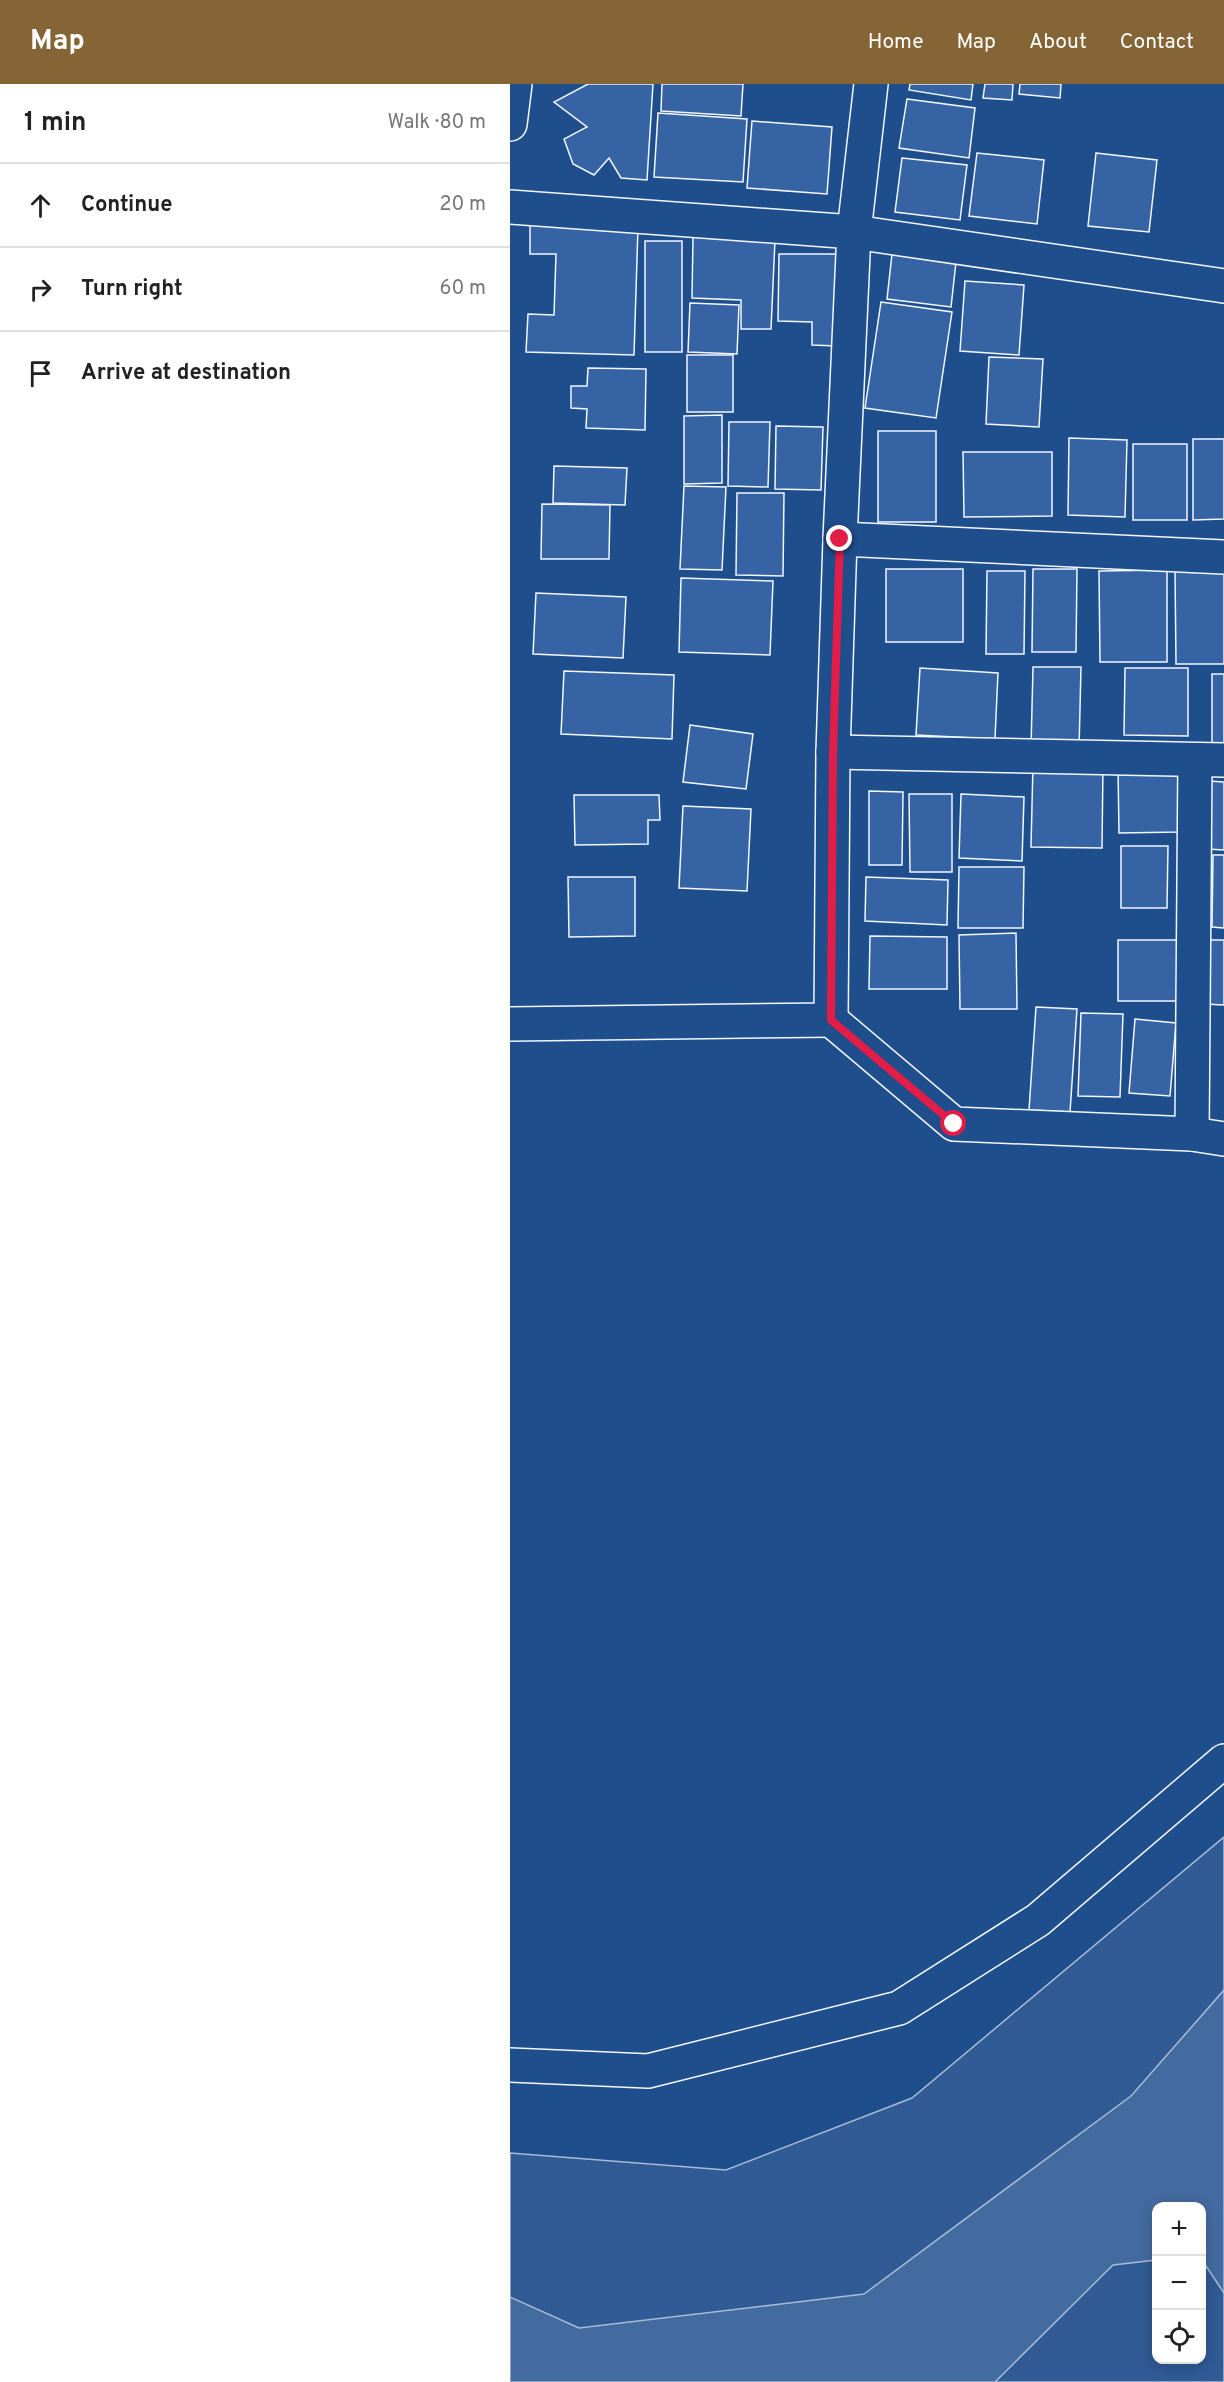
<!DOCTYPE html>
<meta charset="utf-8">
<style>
:root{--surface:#fff;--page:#f6f6f6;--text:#222;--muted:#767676;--line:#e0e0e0;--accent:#856535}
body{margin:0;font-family:Overpass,sans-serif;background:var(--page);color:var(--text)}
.controls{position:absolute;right:18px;bottom:18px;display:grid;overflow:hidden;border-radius:12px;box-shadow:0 3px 15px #0003}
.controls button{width:54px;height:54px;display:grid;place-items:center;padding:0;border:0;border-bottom:2px solid var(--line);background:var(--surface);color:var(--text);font:30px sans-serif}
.stop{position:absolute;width:18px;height:18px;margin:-14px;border:4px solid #e11d48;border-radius:50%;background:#fff}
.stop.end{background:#e11d48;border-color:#fff;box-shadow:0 2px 6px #0008}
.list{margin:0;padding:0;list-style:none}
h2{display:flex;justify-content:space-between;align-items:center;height:78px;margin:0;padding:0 24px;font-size:26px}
h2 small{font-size:20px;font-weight:400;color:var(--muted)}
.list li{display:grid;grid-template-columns:39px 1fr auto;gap:18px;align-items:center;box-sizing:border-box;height:84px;padding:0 24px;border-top:2px solid var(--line)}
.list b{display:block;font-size:22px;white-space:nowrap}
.list em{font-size:20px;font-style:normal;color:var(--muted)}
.icon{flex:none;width:33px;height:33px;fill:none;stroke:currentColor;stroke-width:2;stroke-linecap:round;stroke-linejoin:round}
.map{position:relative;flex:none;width:714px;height:2298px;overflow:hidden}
header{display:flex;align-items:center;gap:36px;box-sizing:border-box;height:84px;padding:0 30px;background:var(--accent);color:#fff}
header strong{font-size:28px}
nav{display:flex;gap:33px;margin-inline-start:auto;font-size:21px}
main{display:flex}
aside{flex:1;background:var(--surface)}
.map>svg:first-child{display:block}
</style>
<header>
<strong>Map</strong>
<nav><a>Home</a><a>Map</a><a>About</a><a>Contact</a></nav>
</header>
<main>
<aside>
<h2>1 min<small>Walk · 80 m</small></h2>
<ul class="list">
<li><svg class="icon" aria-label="ahead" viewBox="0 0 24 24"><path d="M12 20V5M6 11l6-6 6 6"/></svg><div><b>Continue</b></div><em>20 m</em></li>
<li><svg class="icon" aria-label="right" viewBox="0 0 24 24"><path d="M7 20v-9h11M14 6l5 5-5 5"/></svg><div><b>Turn right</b></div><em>60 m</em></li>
<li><svg class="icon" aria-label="arrive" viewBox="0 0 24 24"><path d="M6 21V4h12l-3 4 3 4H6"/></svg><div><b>Arrive at destination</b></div></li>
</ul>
</aside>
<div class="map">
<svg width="714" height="2298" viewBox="0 0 714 2298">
<rect width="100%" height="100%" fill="#1f4e8c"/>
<!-- built -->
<path fill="#305b95" stroke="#a8bbd7" stroke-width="1.5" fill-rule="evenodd" d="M 714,1753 L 714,2298 L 0,2298 L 0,2069 L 216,2086 L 402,2014 ZM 646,2122 L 692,2122 L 692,2276 L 646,2276 Z"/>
<!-- water -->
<polygon fill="#446ba0" stroke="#a8bbd7" stroke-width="1.5" points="714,1906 714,2209 692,2176 692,2122 646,2122 646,2176 603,2181 485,2298 0,2298 0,2213 69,2244 354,2210 621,2012"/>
<!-- building -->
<g fill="#3563a3" stroke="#f2f6ff" stroke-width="1.5">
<polygon points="78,0 143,0 137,96 111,94 99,74 84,91 63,80 54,55 77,43 44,18"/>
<polygon points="152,0 233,0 231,32 151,27"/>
<polygon points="400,0 463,0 461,16 399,6"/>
<polygon points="475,0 503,0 502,16 473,14"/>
<polygon points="510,0 551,0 550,14 509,10"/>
<polygon points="397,15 465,24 459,74 389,64"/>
<polygon points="148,29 237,35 233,98 144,93"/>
<polygon points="242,37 322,43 317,110 237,104"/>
<polygon points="467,69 534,76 527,140 459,132"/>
<polygon points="586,69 647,76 639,148 578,142"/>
<polygon points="392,74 457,81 450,136 385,128"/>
<polygon points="20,141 128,143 124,271 16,268 18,230 44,231 46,170 20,170"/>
<polygon points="183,153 265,156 261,245 231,245 231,216 182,214"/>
<rect x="135" y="157" width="37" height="111"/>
<polygon points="269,170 328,170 327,262 302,261 302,238 268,237"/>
<polygon points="382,170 446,178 441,223 377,215"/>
<polygon points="455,197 514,201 509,271 450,267"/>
<polygon points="371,218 442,228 426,334 355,324"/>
<polygon points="180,219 229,221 227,270 178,268"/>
<rect x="177" y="271" width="46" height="57"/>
<polygon points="479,273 533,275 529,343 476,340"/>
<polygon points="78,284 136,285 135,346 76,344 77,325 61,324 61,302 77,302"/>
<polygon points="212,331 212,399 174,400 174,332"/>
<polygon points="219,338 260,338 258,403 218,402"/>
<polygon points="266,342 313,343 311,406 265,405"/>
<rect x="368" y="347" width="58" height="91"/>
<polygon points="559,354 617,356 615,433 558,431"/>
<polygon points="683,355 714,355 714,435 683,436"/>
<rect x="623" y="360" width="54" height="76"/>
<polygon points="453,368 542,368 542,432 454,433"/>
<polygon points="44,382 117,384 115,421 43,419"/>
<polygon points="174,402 216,403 212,486 170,485"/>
<polygon points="227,409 274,409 273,492 226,491"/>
<polygon points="32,420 100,421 99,475 31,475"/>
<rect x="376" y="485" width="77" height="73"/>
<polygon points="523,485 567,485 566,568 522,568"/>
<polygon points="657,486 657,578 590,578 589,487"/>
<polygon points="665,486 714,486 714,580 666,580"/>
<polygon points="477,487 515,487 514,570 476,570"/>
<polygon points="171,494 263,497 260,571 169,568"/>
<polygon points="26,509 116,513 113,574 23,570"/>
<polygon points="523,583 571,583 569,666 521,664"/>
<polygon points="410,584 488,589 485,655 406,651"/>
<polygon points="615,584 678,584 678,652 614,651"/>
<polygon points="54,587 164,591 162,655 51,650"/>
<polygon points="702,590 714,590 714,690 702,676"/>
<polygon points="180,641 243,650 236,705 173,698"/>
<polygon points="523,680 593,681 592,764 521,763"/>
<polygon points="668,683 669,748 609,749 608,684"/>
<polygon points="698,697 714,698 714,766 697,765"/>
<polygon points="359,707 393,708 392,781 359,781"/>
<polygon points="399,710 442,710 442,788 400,788"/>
<polygon points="451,710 514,713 512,777 449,774"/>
<polygon points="64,711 149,711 150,736 138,736 138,760 65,761"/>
<polygon points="173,722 241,725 237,807 169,804"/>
<polygon points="611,762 658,762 657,824 611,824"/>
<polygon points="703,771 714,771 714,844 702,843"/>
<polygon points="449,783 514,783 513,844 448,844"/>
<polygon points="58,793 125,793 125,852 59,853"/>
<polygon points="356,793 438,796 437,841 355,837"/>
<polygon points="506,849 507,925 450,925 449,851"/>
<polygon points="360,852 437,853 437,905 359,905"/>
<polygon points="608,856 667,856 668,917 608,917"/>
<polygon points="696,856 714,856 714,921 694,920"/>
<polygon points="526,923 567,925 560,1028 519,1026"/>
<polygon points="571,929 613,930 610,1013 568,1012"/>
<polygon points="625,935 666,939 660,1012 619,1009"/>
</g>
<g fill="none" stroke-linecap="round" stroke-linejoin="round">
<!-- minor casing -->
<g stroke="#f2f6ff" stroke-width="36">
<g id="minor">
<polyline points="0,40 5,0"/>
<polyline points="0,123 344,148 714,202"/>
<polyline points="330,455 714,473"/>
<polyline points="323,668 714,676"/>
<polyline points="321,936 444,1040 682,1050 714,1055"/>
<polyline points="0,940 321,936 323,668 330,455 344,148 361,0"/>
<polyline points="682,1050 685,676"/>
<polyline points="0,1981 138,1987 389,1924 528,1836 714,1677"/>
</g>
</g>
<!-- minor -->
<use href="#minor" stroke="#1f4e8c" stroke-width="33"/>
</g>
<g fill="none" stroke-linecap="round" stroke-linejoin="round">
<!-- route -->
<polyline stroke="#e11d48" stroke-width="8" points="330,455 323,668 321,936 444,1040"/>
</g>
</svg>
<div class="controls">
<button>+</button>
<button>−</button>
<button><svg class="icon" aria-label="locate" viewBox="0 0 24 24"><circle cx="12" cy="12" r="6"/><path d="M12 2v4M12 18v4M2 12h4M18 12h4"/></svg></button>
</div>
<div class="stop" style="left:444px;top:1040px"></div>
<div class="stop end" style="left:330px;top:455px"></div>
</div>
</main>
